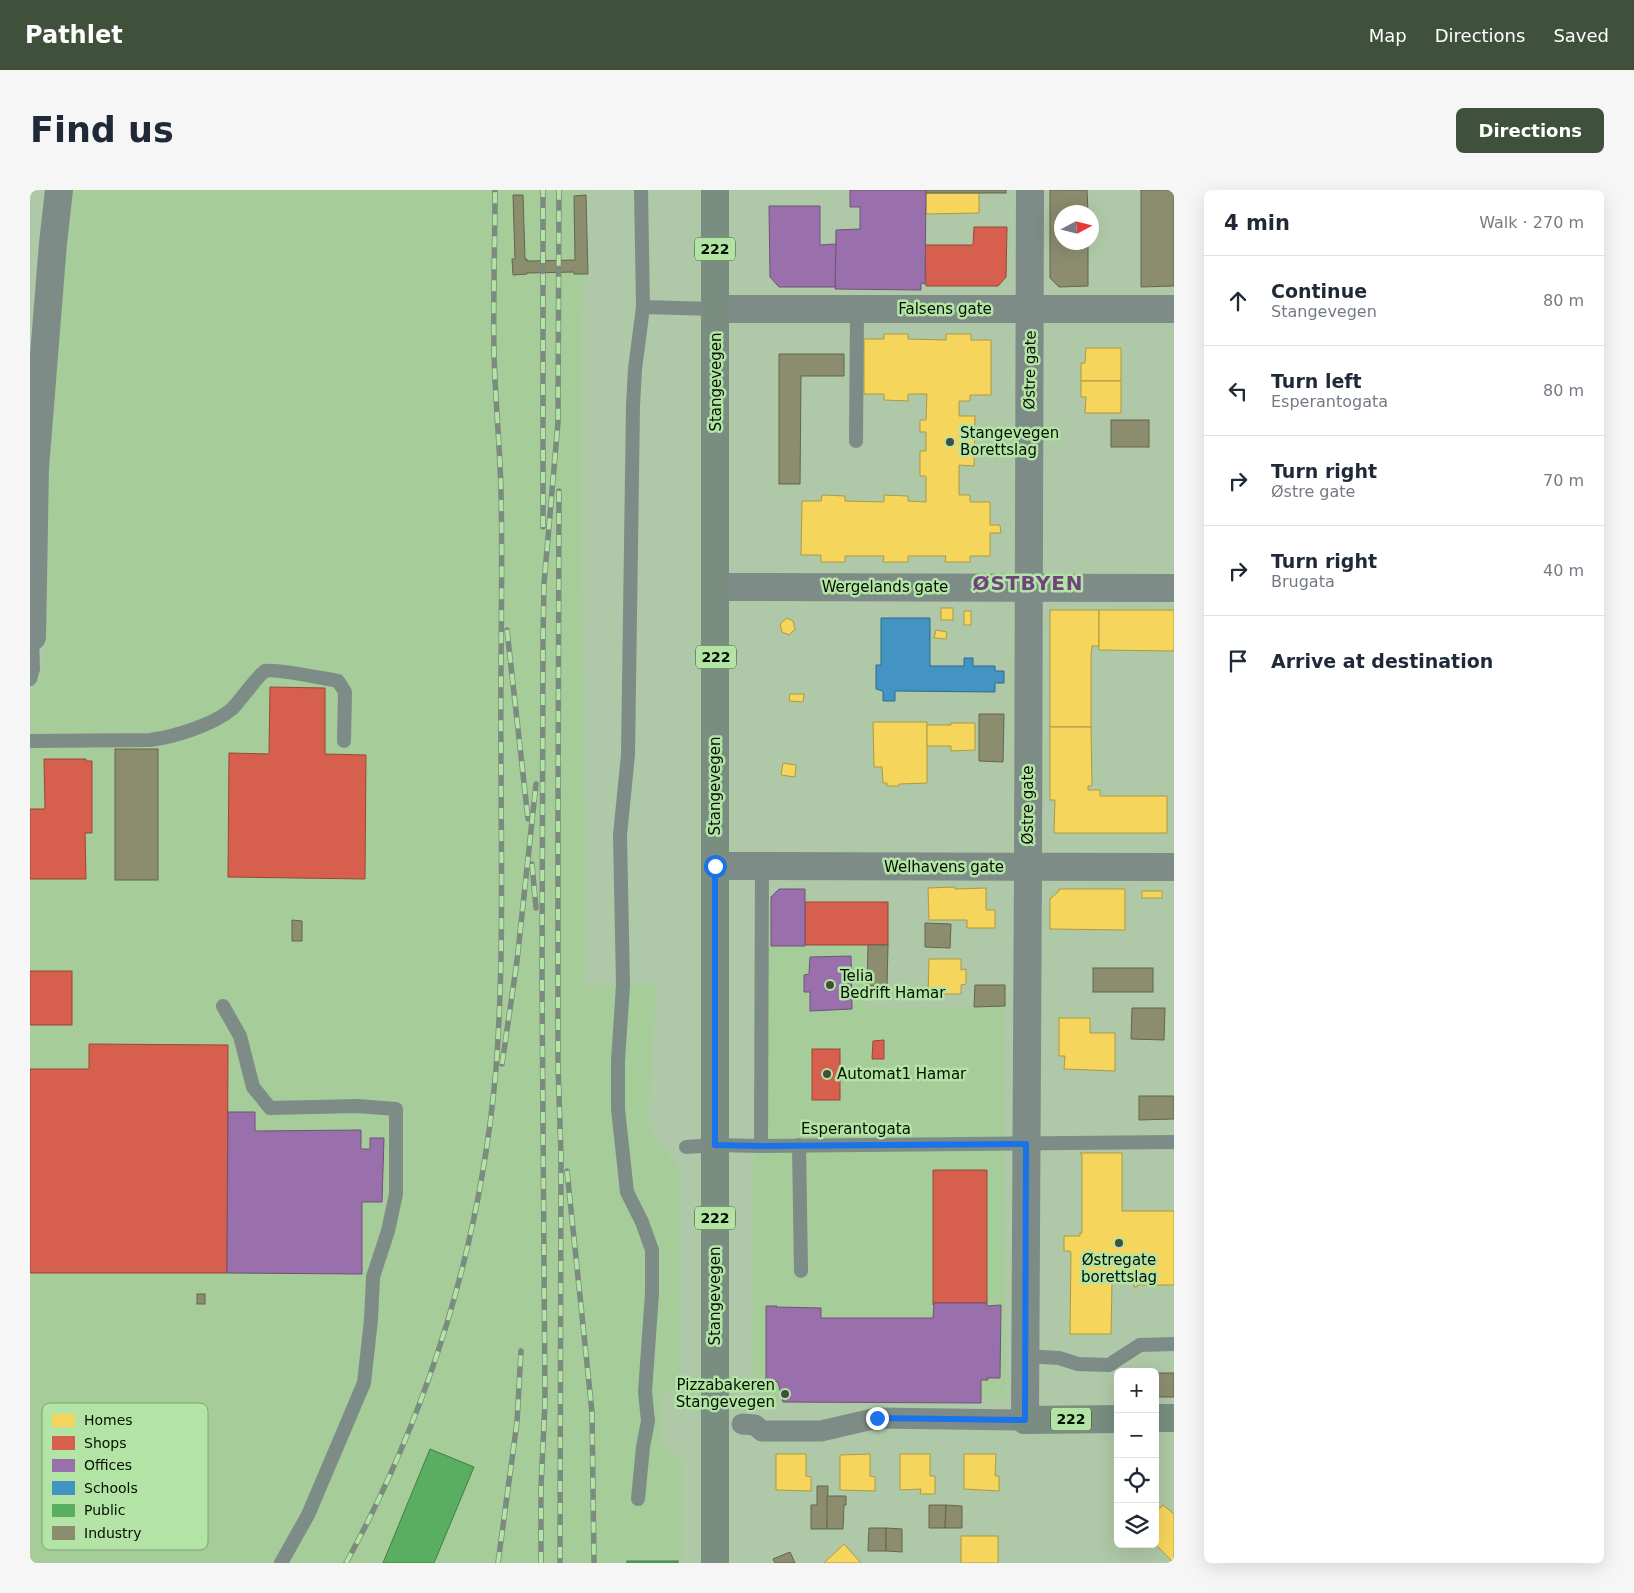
<!DOCTYPE html>
<meta charset="utf-8">
<style>
:root{--surface:#fff;--page:#f6f6f7;--text:#1f2937;--muted:#747a83;--line:#e0e1e3;--accent:#3f513a}
body{margin:0;font-family:"DejaVu Sans",sans-serif;background:var(--page);color:var(--text)}
.controls{position:absolute;right:15px;bottom:15px;display:grid;overflow:hidden;border-radius:8px;box-shadow:0 5px 20px #0002}
.controls button{width:45px;height:45px;display:grid;place-items:center;padding:0;border:0;border-bottom:1px solid var(--line);background:var(--surface);color:var(--text);font:25px sans-serif}
.compass{position:absolute;left:1024px;top:15px;width:45px;height:45px;border-radius:50%;background:var(--surface);box-shadow:0 5px 20px #0002;rotate:83deg}
.stop{position:absolute;width:15px;height:15px;margin:-11px;border:4px solid #1a73e8;border-radius:50%;background:#fff}
.stop.end{background:#1a73e8;border-color:#fff;box-shadow:0 1px 5px #0008}
.list{margin:0;padding:0;list-style:none}
h2{display:flex;justify-content:space-between;align-items:center;height:65px;margin:0;padding:0 20px;font-size:21px}
h2 small{font-size:16px;font-weight:400;color:var(--muted)}
.list li{display:grid;grid-template-columns:32px 1fr auto;gap:15px;align-items:center;box-sizing:border-box;height:90px;padding:0 20px;border-top:1px solid var(--line)}
.list b{display:block;font-size:19px;white-space:nowrap}
.list p{margin:0;font-size:16px;white-space:nowrap;color:var(--muted)}
.list em{font-size:16px;font-style:normal;color:var(--muted)}
.icon{flex:none;width:28px;height:28px;fill:none;stroke:currentColor;stroke-width:2;stroke-linecap:round;stroke-linejoin:round}
.map{position:relative;flex:none;width:1144px;height:1373px;overflow:hidden;border-radius:8px}
header{display:flex;align-items:center;gap:30px;box-sizing:border-box;height:70px;padding:0 25px;background:var(--accent);color:#fff}
header strong{font-size:24px}
nav{display:flex;gap:28px;margin-inline-start:auto;font-size:18px}
.intro{display:flex;align-items:center;justify-content:space-between;box-sizing:border-box;height:120px;padding:0 30px}
h1{margin:0;font-size:35px}
.button{padding:12px 22px;border-radius:8px;background:var(--accent);color:#fff;font-size:18px;font-weight:700}
main{display:flex;gap:30px;padding:0 30px}
aside{flex:1;background:var(--surface);border-radius:8px;box-shadow:0 5px 20px #0002}
.map>svg:first-child{display:block}
</style>
<header>
<strong>Pathlet</strong>
<nav><a>Map</a><a>Directions</a><a>Saved</a></nav>
</header>
<div class="intro"><h1>Find us</h1><a class="button">Directions</a></div>
<main>
<div class="map">
<svg width="1144" height="1373" viewBox="0 0 1144 1373">
<rect width="100%" height="100%" fill="#afc8a7"/>
<!-- built -->
<g fill="#a5cc99">
<polygon points="38,0 558,0 552,118 552,403 555,611 555,796 626,794 618,938 650,981 650,1193 631,1207 631,1254 652,1270 652,1373 0,1373 0,479 14,478 21,219"/>
<polygon points="834,755 836,819 974,816 976,1208 752,1212 733,1205 723,1181 724,757"/>
</g>
<!-- homes -->
<g fill="#f6d55c" stroke="#ad9a40">
<polygon points="896,3 949,3 949,23 896,24"/>
<polygon points="854,144 878,144 878,149 916,150 916,144 941,144 941,150 961,150 961,205 940,205 940,211 929,211 929,226 945,226 944,276 929,275 929,305 940,305 940,312 960,312 960,335 970,335 971,343 960,343 960,366 940,366 940,372 915,372 916,366 878,366 878,372 853,372 854,366 815,366 815,372 791,372 791,365 771,365 772,311 791,311 792,305 815,306 815,311 854,312 854,305 878,306 878,311 896,312 896,286 890,286 890,261 896,261 896,242 890,242 890,230 896,230 897,204 878,204 878,211 854,210 854,204 834,204 834,149 854,149"/>
<polygon points="1056,158 1091,158 1091,191 1051,191 1051,173 1055,173"/>
<polygon points="1051,191 1091,191 1091,223 1055,223 1056,207 1051,207"/>
<rect x="911" y="418" width="12" height="12"/>
<polygon points="1020,420 1069,420 1069,456 1062,456 1061,464 1061,537 1020,537"/>
<polygon points="1069,420 1144,420 1144,461 1069,460"/>
<rect x="934" y="421" width="7" height="14"/>
<polygon points="757,428 763,431 765,439 759,445 752,442 750,434"/>
<polygon points="906,440 917,442 916,449 904,448"/>
<polygon points="760,504 774,504 773,512 759,511"/>
<polygon points="843,532 897,532 897,593 869,594 869,596 857,596 857,593 853,593 852,577 844,577"/>
<polygon points="921,533 945,533 945,560 921,561 921,556 897,556 897,535 921,535"/>
<polygon points="1020,537 1061,537 1062,596 1058,596 1058,600 1070,600 1070,606 1137,606 1137,643 1024,643 1025,610 1020,610"/>
<polygon points="753,573 766,575 765,587 751,585"/>
<polygon points="925,697 925,699 956,698 956,720 965,720 965,738 937,738 937,730 899,730 898,698"/>
<polygon points="1029,699 1095,699 1095,740 1020,739 1020,709 1029,701"/>
<rect x="1112" y="701" width="20" height="7"/>
<polygon points="899,769 931,769 931,780 936,779 936,794 931,795 931,804 898,804"/>
<polygon points="1029,828 1060,828 1060,843 1085,843 1085,881 1034,879 1035,866 1029,866"/>
<polygon points="1050,963 1092,963 1092,1021 1144,1021 1144,1095 1107,1095 1107,1097 1104,1097 1105,1089 1094,1089 1094,1091 1082,1090 1081,1144 1040,1144 1041,1063 1040,1061 1034,1061 1034,1046 1050,1046 1050,1043 1052,1043 1052,965"/>
<polygon points="746,1264 776,1264 776,1286 781,1287 781,1301 746,1300"/>
<polygon points="840,1264 840,1286 845,1287 845,1301 810,1300 810,1265"/>
<polygon points="870,1264 900,1264 900,1286 905,1286 905,1304 890,1304 891,1299 870,1300"/>
<polygon points="934,1264 966,1264 965,1286 969,1286 969,1301 934,1299"/>
<polygon points="1133,1315 1144,1324 1144,1373 1125,1354 1125,1323"/>
<rect x="931" y="1346" width="37" height="27"/>
<polygon points="814,1354 831,1373 794,1373"/>
</g>
<!-- shops -->
<g fill="#d6604d" stroke="#974836">
<polygon points="944,37 977,37 976,87 968,96 896,96 895,55 943,55"/>
<polygon points="240,497 295,498 295,564 336,565 335,689 198,687 199,563 239,564"/>
<polygon points="14,569 56,569 56,571 62,571 62,643 55,643 56,689 0,689 0,619 15,619"/>
<rect x="775" y="712" width="83" height="43"/>
<rect x="0" y="781" width="42" height="54"/>
<polygon points="854,850 854,869 842,869 843,851"/>
<polygon points="59,854 198,855 197,1083 0,1083 0,879 59,879"/>
<rect x="782" y="859" width="28" height="51"/>
<polygon points="903,980 957,980 957,1113 904,1113 903,1115"/>
</g>
<!-- offices -->
<g fill="#9970ab" stroke="#6c5478">
<polygon points="820,0 896,0 895,94 891,93 891,100 805,99 806,40 830,39 830,17 820,17"/>
<polygon points="739,16 790,16 790,55 806,54 805,97 749,97 740,87"/>
<polygon points="749,699 775,699 775,756 741,756 741,707"/>
<polygon points="821,766 822,819 780,821 780,802 774,802 774,785 779,784 780,767"/>
<polygon points="198,922 225,922 225,941 331,940 331,959 340,959 340,948 354,948 352,1012 332,1012 332,1084 197,1083"/>
<polygon points="904,1113 957,1113 957,1116 971,1115 970,1188 957,1188 958,1190 951,1190 951,1213 753,1212 748,1192 736,1191 736,1116 747,1116 746,1117 791,1118 791,1128 903,1128"/>
</g>
<!-- schools -->
<polygon fill="#4393c3" stroke="#306c88" points="851,428 900,428 900,476 934,476 934,468 943,468 943,476 965,476 965,481 974,481 974,493 965,493 965,502 865,501 865,511 853,511 853,501 846,499 846,475 851,475"/>
<!-- public -->
<g fill="#5aae61" stroke="#407f44">
<polygon points="400,1259 444,1277 404,1373 353,1373"/>
<rect x="597" y="1371" width="51" height="2"/>
</g>
<!-- industry -->
<g fill="#8c8c6e" stroke="#63674d">
<rect x="896" y="0" width="80" height="3"/>
<polygon points="1020,0 1057,0 1058,22 1032,22 1032,52 1058,52 1058,96 1029,97 1020,88"/>
<polygon points="1111,0 1144,0 1144,96 1111,97"/>
<polygon points="483,5 493,5 495,69 497,69 497,71 545,70 544,6 556,5 558,84 544,84 544,82 497,83 497,84 483,85 482,69 485,69"/>
<polygon points="749,164 814,164 814,186 771,186 770,294 749,294"/>
<rect x="1081" y="230" width="38" height="27"/>
<polygon points="949,524 974,524 973,572 949,571"/>
<rect x="85" y="559" width="43" height="131"/>
<polygon points="262,730 272,731 272,751 262,751"/>
<polygon points="895,733 921,734 920,758 895,757"/>
<polygon points="838,755 858,755 857,796 837,796"/>
<rect x="1063" y="778" width="60" height="24"/>
<polygon points="945,795 975,795 975,816 944,817"/>
<polygon points="1102,818 1135,818 1134,850 1101,849"/>
<polygon points="1109,906 1144,906 1144,929 1109,930"/>
<rect x="167" y="1104" width="8" height="10"/>
<rect x="1125" y="1183" width="19" height="24"/>
<polygon points="787,1296 798,1296 797,1339 781,1339 781,1315 787,1315"/>
<polygon points="797,1306 816,1306 816,1315 814,1315 813,1339 797,1339"/>
<polygon points="899,1315 916,1315 915,1338 899,1338"/>
<polygon points="916,1315 932,1316 932,1338 915,1338"/>
<polygon points="839,1338 856,1338 856,1361 838,1361"/>
<polygon points="856,1338 872,1339 872,1362 856,1361"/>
<polygon points="760,1362 765,1373 745,1373 743,1369"/>
</g>
<g fill="none" stroke-linecap="round" stroke-linejoin="round">
<!-- service -->
<g stroke="#7d8c87" stroke-width="14">
<polyline points="613,117 685,119"/>
<polyline points="826,251 827,119"/>
<polyline points="0,489 3,479 2,447"/>
<path d="M 0,551 L 120,550 C 144,547 183,535 202,519 C 210,511 229,484 235,481 C 244,478 296,489 308,491 L 315,502 L 314,551"/>
<polyline points="193,816 210,846 223,897 240,918 327,916 366,919 366,1004 358,1041 343,1087 341,1130 334,1193 278,1325 251,1373"/>
<polyline points="769,955 771,1081"/>
<polyline points="731,956 732,677"/>
<polyline points="656,957 685,955 731,956 1144,952"/>
<polyline points="995,1166 1029,1168 1048,1174 1079,1175 1110,1155 1144,1154"/>
<polyline points="608,1309 613,1257 618,1231 615,1202 622,1103 622,1060 612,1032 597,1002 588,919 588,871 593,795 590,645 598,565 603,216 605,179 613,117 611,0"/>
</g>
<!-- pedestrian -->
<polyline stroke="#7d8c87" stroke-width="21" points="712,1234 725,1235 732,1241 791,1241 847,1228 995,1230"/>
<!-- minor -->
<g stroke="#7d8c87" stroke-width="28">
<polyline points="685,119 1144,119"/>
<polyline points="686,397 1144,398"/>
<polyline points="2,447 5,278 23,53 29,0"/>
<polyline points="685,676 1144,677"/>
<polyline points="995,1230 998,677 1000,0"/>
</g>
<!-- primary -->
<g stroke="#798d81" stroke-width="28">
<polyline points="685,0 685,1373"/>
<polyline points="1125,1228 1144,1228"/>
<polyline points="995,1230 1088,1229"/>
</g>
<!-- rail casing -->
<g stroke="#7b8b7e" stroke-width="5.5">
<g id="rail">
<polyline points="529,301 528,644 528,874 531,966 530,1373"/>
<polyline points="513,337 513,0"/>
<polyline points="477,440 498,629"/>
<polyline points="502,674 506,718"/>
<polyline points="472,874 487,771 506,594"/>
<polyline points="537,981 562,1222 564,1373"/>
<path d="M 316,1373 C 400,1220 451,1052 466,879 C 474,774 471,667 471,562 C 470,476 473,389 471,302 C 470,255 465,209 464,162 C 463,108 465,54 465,0"/>
<polyline points="468,1373 487,1232 491,1161"/>
<polyline points="511,1373 511,1297 515,1212 512,793 513,447 514,394 528,232 529,0"/>
</g>
</g>
<!-- rail -->
<use href="#rail" stroke="#b4e3a6" stroke-width="4" stroke-dasharray="11" stroke-linecap="butt"/>
</g>
<g fill="none" stroke-linecap="round" stroke-linejoin="round">
<!-- route -->
<polyline stroke="#1a73e8" stroke-width="6" points="685,676 685,955 731,956 996,954 995,1230 847,1228"/>
</g>
<!-- markers -->
<g fill="#3f513a" stroke="#b4e3a6" stroke-width="2">
<circle cx="920" cy="252" r="5"/>
<circle cx="800" cy="795" r="5"/>
<circle cx="797" cy="884" r="5"/>
<circle cx="1089" cy="1053" r="5"/>
<circle cx="755" cy="1204" r="5"/>
</g>
<g text-anchor="middle" dominant-baseline="central" stroke-width="5" stroke-linejoin="round" paint-order="stroke">
<!-- shield labels -->
<g fill="#b4e3a6" stroke="#385032" stroke-width="1">
<rect x="665" y="47.5" width="40" height="23" rx="4"/>
<rect x="666" y="455.5" width="40" height="23" rx="4"/>
<rect x="665" y="1016.5" width="40" height="23" rx="4"/>
<rect x="1021" y="1217.5" width="40" height="23" rx="4"/>
</g>
<g font-size="14" font-weight="bold" fill="#031100">
<text x="685" y="59">222</text>
<text x="686" y="467">222</text>
<text x="685" y="1028">222</text>
<text x="1041" y="1229">222</text>
</g>
<!-- street labels -->
<g font-size="15" fill="#031100" stroke="#b4e3a6">
<text x="915" y="119">Falsens gate</text>
<text transform="translate(1000 180) rotate(-89)">Østre gate</text>
<text transform="translate(686 192) rotate(-90)">Stangevegen</text>
<text x="855" y="397">Wergelands gate</text>
<text transform="translate(685 596) rotate(-90)">Stangevegen</text>
<text transform="translate(998 615) rotate(-90)">Østre gate</text>
<text x="914" y="677">Welhavens gate</text>
<text x="826" y="939">Esperantogata</text>
<text transform="translate(685 1106) rotate(-90)">Stangevegen</text>
</g>
<!-- poi labels -->
<g font-size="15" fill="#031100" stroke="#b4e3a6" text-anchor="start">
<text x="930" y="243">Stangevegen<tspan x="930" dy="17">Borettslag</tspan></text>
<text x="810" y="786">Telia<tspan x="810" dy="17">Bedrift Hamar</tspan></text>
<text x="807" y="884">Automat1 Hamar</text>
<text x="1089" y="1070" text-anchor="middle">Østregate<tspan x="1089" dy="17">borettslag</tspan></text>
<text x="745" y="1195" text-anchor="end">Pizzabakeren<tspan x="745" dy="17">Stangevegen</tspan></text>
</g>
<!-- district labels -->
<g font-size="20" font-weight="bold" letter-spacing="1" fill="#6f447b" stroke="#b4e3a6">
<text x="998" y="393">ØSTBYEN</text>
</g>
</g>
<!-- legend -->
<rect x="12" y="1213" width="166" height="147" rx="8" fill="#b4e3a6" stroke="#7fa474" stroke-width="1"/>
<rect x="22" y="1224" width="23" height="13" fill="#f6d55c"/>
<rect x="22" y="1246" width="23" height="14" fill="#d6604d"/>
<rect x="22" y="1269" width="23" height="13" fill="#9970ab"/>
<rect x="22" y="1291" width="23" height="14" fill="#4393c3"/>
<rect x="22" y="1314" width="23" height="13" fill="#5aae61"/>
<rect x="22" y="1336" width="23" height="14" fill="#8c8c6e"/>
<g font-size="14" fill="#031100">
<text x="54" y="1235">Homes</text>
<text x="54" y="1258">Shops</text>
<text x="54" y="1280">Offices</text>
<text x="54" y="1303">Schools</text>
<text x="54" y="1325">Public</text>
<text x="54" y="1348">Industry</text>
</g>
</svg>
<div class="controls">
<button>+</button>
<button>−</button>
<button><svg class="icon" aria-label="locate" viewBox="0 0 24 24"><circle cx="12" cy="12" r="6"/><path d="M12 2v4M12 18v4M2 12h4M18 12h4"/></svg></button>
<button><svg class="icon" aria-label="layers" viewBox="0 0 24 24"><path d="M12 4l9 5-9 5-9-5zM3 14l9 5 9-5"/></svg></button>
</div>
<svg class="compass" viewBox="-18 -18 36 36"><path d="M0-13l5 13h-10z" fill="#e53935"/><path d="M0 13l5-13h-10z" fill="#747a83"/></svg>
<div class="stop" style="left:685px;top:676px"></div>
<div class="stop end" style="left:847px;top:1228px"></div>
</div>
<aside>
<h2>4 min<small>Walk · 270 m</small></h2>
<ul class="list">
<li><svg class="icon" aria-label="ahead" viewBox="0 0 24 24"><path d="M12 20V5M6 11l6-6 6 6"/></svg><div><b>Continue</b><p>Stangevegen</p></div><em>80 m</em></li>
<li><svg class="icon" aria-label="left" viewBox="0 0 24 24"><path d="M17 20v-9H6M10 6l-5 5 5 5"/></svg><div><b>Turn left</b><p>Esperantogata</p></div><em>80 m</em></li>
<li><svg class="icon" aria-label="right" viewBox="0 0 24 24"><path d="M7 20v-9h11M14 6l5 5-5 5"/></svg><div><b>Turn right</b><p>Østre gate</p></div><em>70 m</em></li>
<li><svg class="icon" aria-label="right" viewBox="0 0 24 24"><path d="M7 20v-9h11M14 6l5 5-5 5"/></svg><div><b>Turn right</b><p>Brugata</p></div><em>40 m</em></li>
<li><svg class="icon" aria-label="arrive" viewBox="0 0 24 24"><path d="M6 21V4h12l-3 4 3 4H6"/></svg><div><b>Arrive at destination</b></div></li>
</ul>
</aside>
</main>
